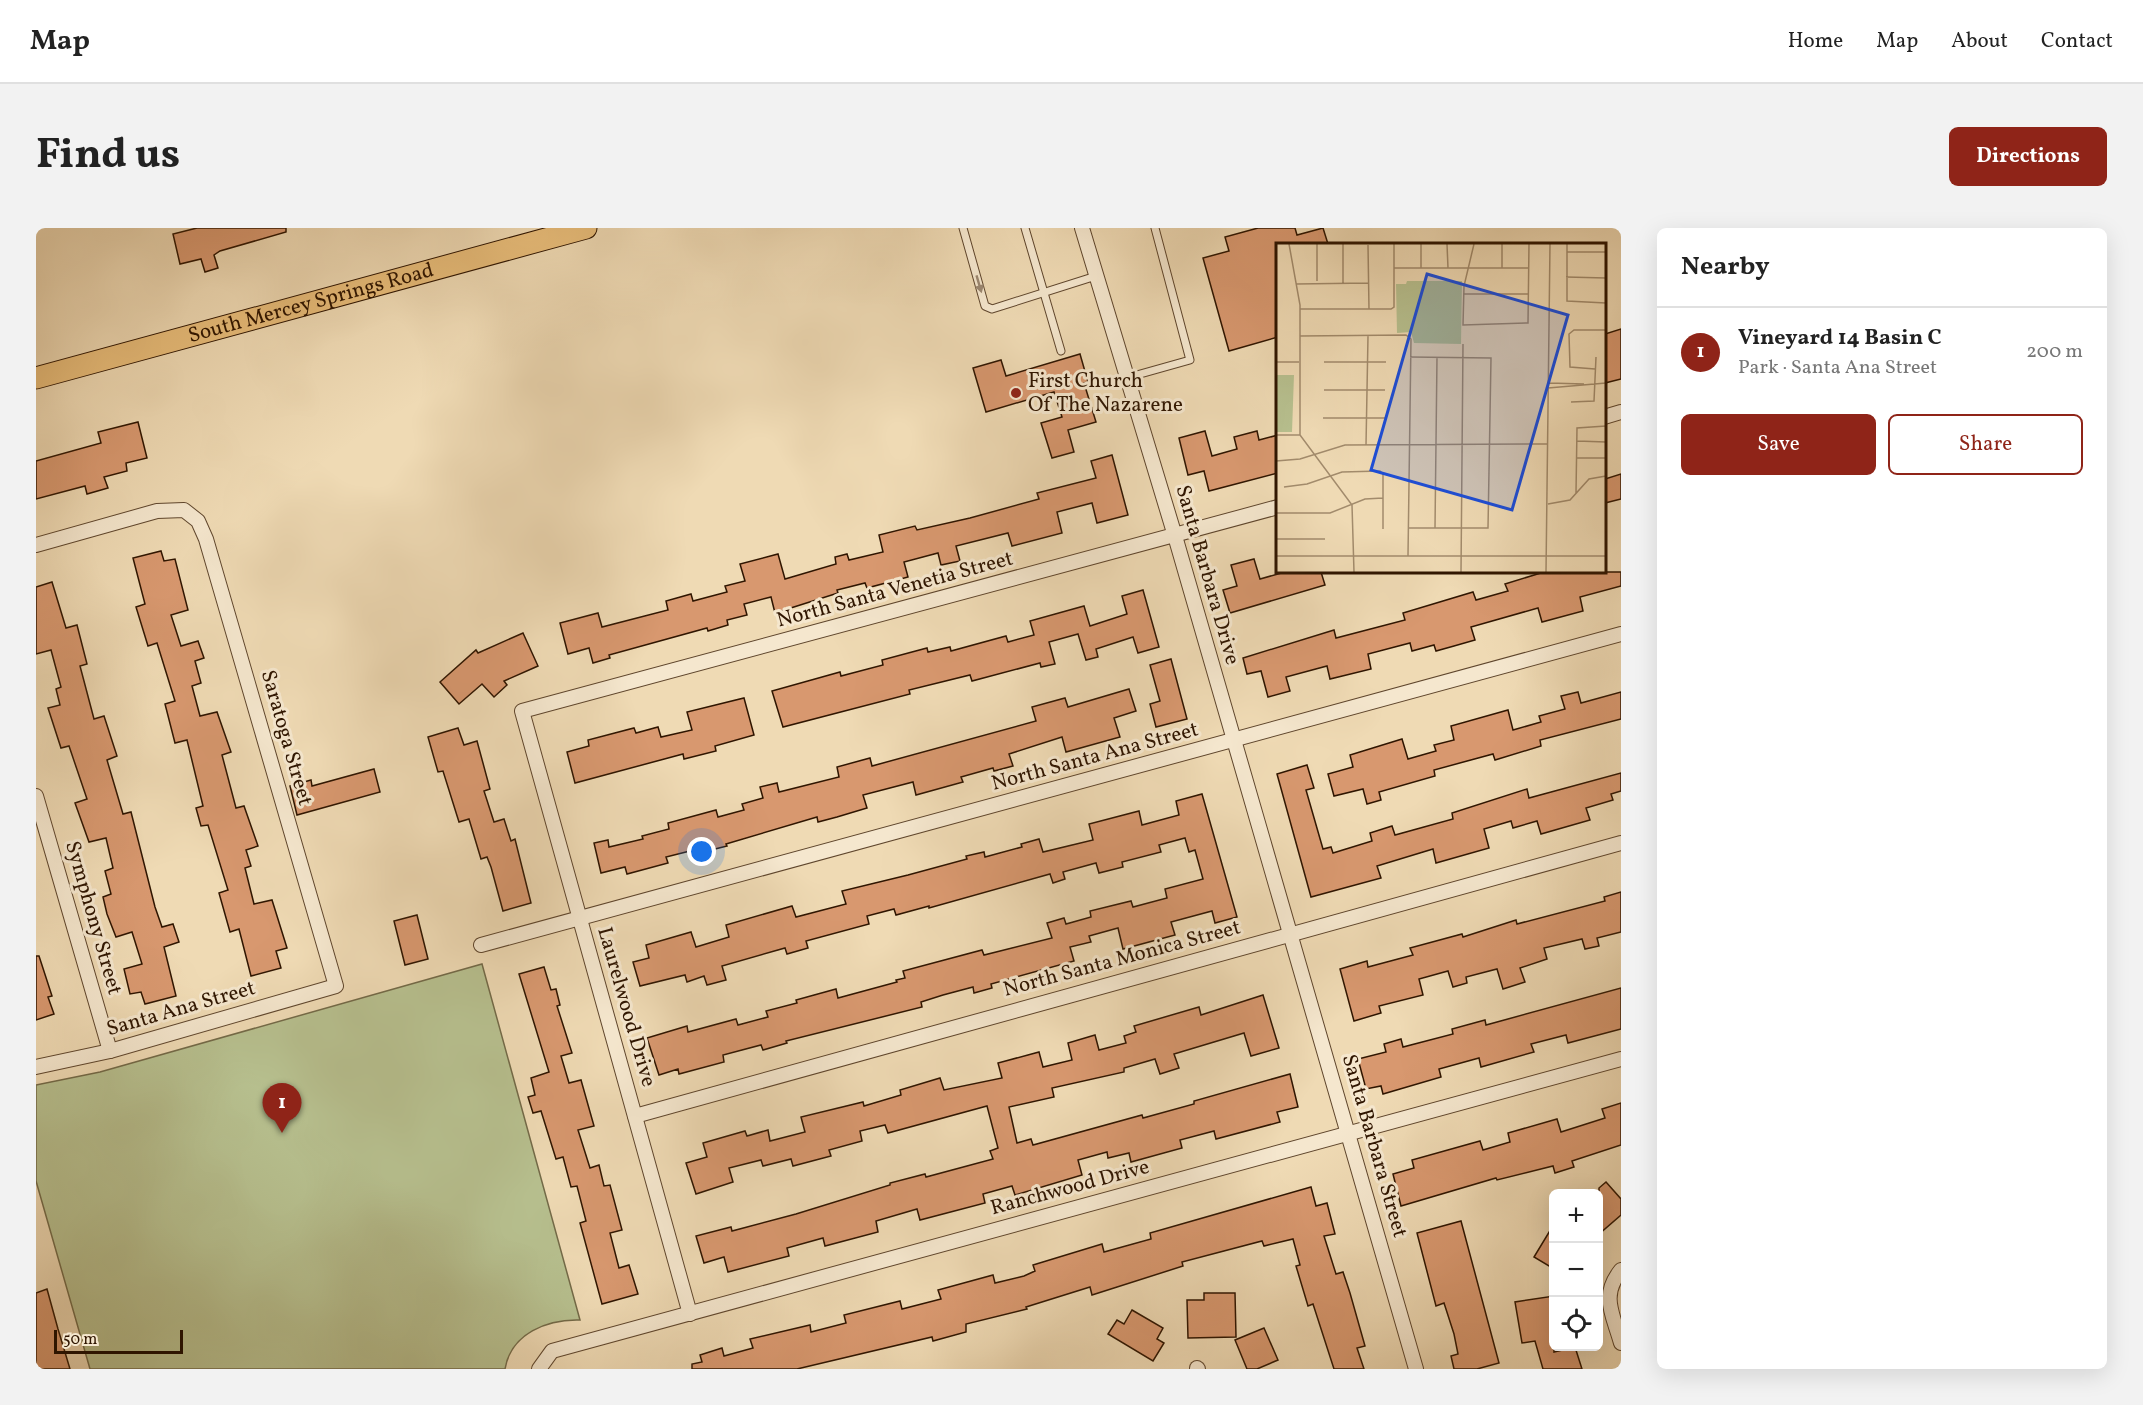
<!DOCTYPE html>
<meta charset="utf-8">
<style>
:root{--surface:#fff;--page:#f2f2f2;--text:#222;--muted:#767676;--line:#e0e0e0;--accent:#8f2418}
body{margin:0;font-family:Vollkorn,serif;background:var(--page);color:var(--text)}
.controls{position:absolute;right:18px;bottom:18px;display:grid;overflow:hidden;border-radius:9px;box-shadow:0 6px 24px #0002}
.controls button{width:54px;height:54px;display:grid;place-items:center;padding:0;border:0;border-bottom:2px solid var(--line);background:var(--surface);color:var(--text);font:30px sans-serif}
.scale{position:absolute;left:18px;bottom:15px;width:129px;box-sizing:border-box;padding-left:6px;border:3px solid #2f1500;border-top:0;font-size:16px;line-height:21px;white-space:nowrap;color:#2f1500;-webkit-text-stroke:4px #f5e7ce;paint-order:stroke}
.you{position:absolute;left:666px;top:624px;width:21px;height:21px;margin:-15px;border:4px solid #fff;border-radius:50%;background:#1a73e8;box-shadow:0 0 0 9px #1a73e833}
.badge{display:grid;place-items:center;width:39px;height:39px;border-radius:50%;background:var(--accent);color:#fff;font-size:20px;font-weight:700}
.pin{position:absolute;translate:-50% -50px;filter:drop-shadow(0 2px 3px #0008)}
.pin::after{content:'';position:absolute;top:32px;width:21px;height:18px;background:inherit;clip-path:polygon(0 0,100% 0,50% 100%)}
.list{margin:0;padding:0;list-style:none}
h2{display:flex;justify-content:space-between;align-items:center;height:78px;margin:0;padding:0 24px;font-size:26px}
h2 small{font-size:20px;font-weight:400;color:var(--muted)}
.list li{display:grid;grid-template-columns:39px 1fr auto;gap:18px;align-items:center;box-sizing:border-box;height:90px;padding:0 24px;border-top:2px solid var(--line)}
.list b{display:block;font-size:22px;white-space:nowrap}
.list p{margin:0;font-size:20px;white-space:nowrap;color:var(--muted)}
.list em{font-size:20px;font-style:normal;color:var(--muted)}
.actions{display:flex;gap:12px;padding:18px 24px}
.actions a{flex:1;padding:14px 0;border:2px solid var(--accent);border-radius:9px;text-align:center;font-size:21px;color:var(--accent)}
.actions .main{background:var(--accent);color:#fff}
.icon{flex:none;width:33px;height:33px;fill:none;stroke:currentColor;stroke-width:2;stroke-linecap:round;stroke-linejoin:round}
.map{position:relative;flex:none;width:1585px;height:1141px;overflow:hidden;border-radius:9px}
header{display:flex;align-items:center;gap:36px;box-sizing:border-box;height:84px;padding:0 30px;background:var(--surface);border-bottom:2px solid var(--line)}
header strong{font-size:28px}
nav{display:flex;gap:33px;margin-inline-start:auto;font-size:21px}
.intro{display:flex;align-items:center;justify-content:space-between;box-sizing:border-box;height:144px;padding:0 36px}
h1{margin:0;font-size:42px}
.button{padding:15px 27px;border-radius:9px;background:var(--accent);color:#fff;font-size:21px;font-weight:700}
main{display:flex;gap:36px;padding:0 36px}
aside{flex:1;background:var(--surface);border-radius:9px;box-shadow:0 6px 24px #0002}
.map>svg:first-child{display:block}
</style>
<header>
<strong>Map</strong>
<nav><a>Home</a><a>Map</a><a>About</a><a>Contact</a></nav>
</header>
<div class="intro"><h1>Find us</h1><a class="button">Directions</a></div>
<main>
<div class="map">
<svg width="1585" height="1141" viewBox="0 0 1585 1141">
<rect width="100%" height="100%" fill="#efdab4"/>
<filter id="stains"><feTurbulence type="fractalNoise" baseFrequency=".00333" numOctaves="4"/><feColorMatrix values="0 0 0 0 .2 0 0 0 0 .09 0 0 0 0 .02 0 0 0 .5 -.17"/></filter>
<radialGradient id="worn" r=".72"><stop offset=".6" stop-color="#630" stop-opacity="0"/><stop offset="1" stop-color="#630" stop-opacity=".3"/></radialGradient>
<!-- green -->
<path fill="#b7c08f" stroke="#736a48" stroke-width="1.5" d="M 446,736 L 544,1092 C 512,1091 475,1105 469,1141 L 54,1141 L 0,953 L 0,857 L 64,844 Z"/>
<!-- building -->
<g fill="#d8986f" stroke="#2f1500" stroke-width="1.5">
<polygon points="161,0 250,0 250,4 184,23 178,27 182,40 169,44 165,31 144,36 137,6"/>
<polygon points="1222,0 1259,0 1261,7 1287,0 1292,16 1242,16 1242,109 1193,123 1167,30 1193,23 1189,9"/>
<polygon points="1585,101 1585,151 1569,155 1569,106"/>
<polygon points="1044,126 1052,154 1048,155 1060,194 1032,202 1038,224 1016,230 1005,195 1026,189 1018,164 950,184 937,140 965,132 970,148"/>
<polygon points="102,194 111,230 90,235 91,243 68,249 72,260 51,266 49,258 0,271 0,233 65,215 62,204"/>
<polygon points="1169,203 1176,228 1201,221 1198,209 1221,203 1223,212 1242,207 1242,245 1173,263 1168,243 1152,247 1143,210"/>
<polygon points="1076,227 1092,287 1061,295 1056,275 1021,284 1026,305 976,318 972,305 920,318 924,333 905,337 902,325 868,334 872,349 831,360 829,355 801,362 802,365 739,385 735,369 708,376 711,387 691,392 692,397 672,403 671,400 573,427 574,430 557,435 553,420 532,426 524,395 562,385 566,399 632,382 630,373 655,366 657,373 691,364 689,358 709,353 704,336 742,326 749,351 800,336 799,329 811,326 813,332 847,324 843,307 879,298 881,302 934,290 1003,271 1001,265 1060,250 1055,233"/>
<polygon points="1585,246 1585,271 1569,275 1569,251"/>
<polygon points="125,323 128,333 139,331 152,382 135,387 145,418 162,413 168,430 159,433 165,455 156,458 164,488 181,484 195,524 186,527 200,580 208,578 222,618 210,622 215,638 209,640 218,676 236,672 251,720 240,723 245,740 215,748 203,701 194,704 183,665 192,662 172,597 165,598 160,580 167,578 151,512 139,515 129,476 139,473 121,415 112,418 100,379 109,376 97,330"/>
<polygon points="1218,331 1224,351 1249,344 1285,344 1289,357 1194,385 1187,362 1201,358 1195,337"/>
<polygon points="1508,344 1585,344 1585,358 1544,369 1547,383 1506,394 1502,380 1435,399 1439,412 1418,418 1400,423 1398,417 1376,423 1374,415 1332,426 1335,441 1294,451 1291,438 1250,449 1254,463 1232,469 1225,443 1211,446 1207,430 1298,402 1300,410 1369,392 1367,385 1437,364 1440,372 1472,363 1469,356"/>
<polygon points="16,354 30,400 41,397 51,436 44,438 58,491 68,488 81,528 71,532 87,586 95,584 119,679 126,699 137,696 143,714 128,719 140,768 109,776 105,764 94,766 88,741 106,736 96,704 80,709 71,686 67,669 75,666 69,643 77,640 70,610 53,614 39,575 51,571 33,518 25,520 12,480 24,477 20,461 25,459 15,422 0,426 0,359"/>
<polygon points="1107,362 1123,419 1102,425 1097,409 1060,421 1062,429 1050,432 1042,406 1013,414 1019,436 1005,439 1004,435 936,453 934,447 873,462 874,466 747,499 736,463 804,444 805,448 847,437 846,432 891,420 892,424 914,419 915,423 970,408 972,414 998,407 994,393 1048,378 1054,398 1091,386 1086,368"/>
<polygon points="487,405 502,438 468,453 471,457 458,469 446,456 423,476 404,454 440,422 442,425"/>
<polygon points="1135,431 1151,491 1120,499 1114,476 1124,473 1114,437"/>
<polygon points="1093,461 1100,483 1078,490 1084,509 1030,524 1026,509 973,526 977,538 958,543 957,540 925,549 927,554 880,567 877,554 827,567 831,580 801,589 782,594 781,589 690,616 691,618 667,624 666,620 630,629 632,635 591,646 589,639 565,645 558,615 572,612 573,619 607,611 606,608 633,601 632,595 680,582 682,589 708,582 706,576 727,570 724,559 741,555 743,564 803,549 801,539 834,530 836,538 1000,493 996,479 1029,470 1032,479"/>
<polygon points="1542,464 1545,475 1585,464 1585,491 1504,512 1505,518 1459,532 1457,526 1398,542 1399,548 1343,564 1345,572 1331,576 1327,561 1298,568 1292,546 1317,539 1314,527 1366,511 1372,531 1400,523 1398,517 1418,512 1415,498 1472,482 1477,502 1505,494 1503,488 1529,481 1525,468"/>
<polygon points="708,470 718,507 679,518 680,523 648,531 647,526 539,555 531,524 553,518 552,512 598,500 600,505 622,499 625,509 656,502 651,484"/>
<polygon points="422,500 428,517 441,513 454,561 448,563 458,594 468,591 475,613 479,611 495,675 467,683 455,639 451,629 445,631 433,591 423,594 407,543 402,544 392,509"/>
<polygon points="1271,537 1278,560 1270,562 1287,621 1295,619 1297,625 1336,613 1334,605 1356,598 1359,607 1417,591 1416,585 1491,561 1493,570 1585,545 1585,563 1575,566 1577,572 1550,580 1554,592 1505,606 1501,593 1477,600 1475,593 1448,601 1453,620 1400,635 1397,621 1341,638 1345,650 1275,669 1241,546"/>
<polygon points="338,541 344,564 261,587 254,558 275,552 276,558"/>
<polygon points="1166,566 1201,689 1179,695 1176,683 1135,694 1139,707 1087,721 1082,700 1053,708 1055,714 1034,719 1038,733 955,756 956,760 938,765 937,759 907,767 885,774 886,779 750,813 751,815 727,822 725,817 687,827 688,834 643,846 642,841 623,847 611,810 651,798 652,804 700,791 702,797 732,789 730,783 761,775 760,772 800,761 802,770 861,754 860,752 869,750 867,743 946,722 948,727 1016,710 1011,695 1028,690 1030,696 1055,689 1054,683 1095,673 1097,679 1131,670 1129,661 1167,651 1159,622 1153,624 1149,610 1123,617 1125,624 1086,634 1087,639 1063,645 1060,635 1027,644 1029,651 1017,655 1014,646 893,680 893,678 860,687 858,681 831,688 833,696 770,713 772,720 751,726 749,720 686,738 690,752 671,757 668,748 651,754 649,747 604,758 597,734 613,730 610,717 655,704 660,719 693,709 690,697 756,678 760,689 810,676 806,663 872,647 931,631 930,628 948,624 949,629 986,619 985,616 1003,611 1007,624 1057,612 1053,596 1103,583 1106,597 1143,587 1140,573"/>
<polygon points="1585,664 1585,704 1561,710 1563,718 1549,721 1546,711 1508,720 1511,731 1484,740 1489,754 1467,761 1461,741 1430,749 1431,755 1417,759 1412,743 1383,751 1387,767 1343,778 1345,785 1318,793 1304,741 1331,733 1332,739 1377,727 1374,720 1426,706 1427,709 1480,692 1481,696 1569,673 1568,669"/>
<polygon points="381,687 392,731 369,737 358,693"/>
<polygon points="0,728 3,728 16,768 12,769 18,786 0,792"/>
<polygon points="508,739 515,762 520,761 524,777 521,778 536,825 525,828 533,855 545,852 558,898 542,902 554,940 563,937 568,958 574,957 586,1002 574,1005 583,1040 593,1037 602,1066 566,1076 544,995 550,993 541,958 535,959 527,929 520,931 505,883 497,885 492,869 499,867 495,850 513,844 483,746"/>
<polygon points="1585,760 1585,801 1532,815 1530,807 1495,816 1498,824 1445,839 1443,830 1403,841 1405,849 1347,866 1345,858 1330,861 1322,831 1350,824 1348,816 1365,811 1367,819 1417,806 1416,801 1449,792 1450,797"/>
<polygon points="1227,767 1243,820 1215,828 1208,805 1138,826 1143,840 1124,846 1119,831 1088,840 1088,844 1016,860 1018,869 973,879 981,915 995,911 997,917 1106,887 1107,890 1158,876 1158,873 1254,846 1262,879 1241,884 1244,894 1180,911 1178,903 1144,912 1146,920 1095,934 1093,925 1072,930 1071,924 1042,932 1046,947 979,967 976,958 947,966 949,975 884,992 881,981 840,993 842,1004 789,1018 787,1010 751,1020 753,1028 692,1044 688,1029 668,1035 660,1008 695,999 696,1003 760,986 854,957 854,955 889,946 890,949 957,931 954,923 962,920 951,878 852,905 849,897 824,903 826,913 793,922 795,928 757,938 755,931 727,938 725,932 693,940 697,954 660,966 650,935 671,929 667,915 709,903 711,908 732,902 734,913 769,904 765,889 827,874 828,878 865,867 864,862 904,850 908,862 966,850 962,835 1003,824 1007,839 1036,832 1032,815 1059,807 1063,822 1090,815 1088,808 1100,804 1098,798 1163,779 1165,787"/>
<polygon points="1585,875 1585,917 1536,933 1538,939 1519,945 1517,938 1461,952 1460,950 1365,978 1357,946 1378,940 1376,932 1444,913 1447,922 1474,914 1472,905 1521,891 1525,904 1569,890 1566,881"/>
<polygon points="1570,954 1585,971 1585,987 1563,1006 1563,960"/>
<polygon points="1275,959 1280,978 1291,975 1299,1006 1288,1008 1300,1046 1307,1044 1314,1065 1329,1118 1321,1120 1328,1141 1298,1141 1277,1076 1272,1078 1260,1038 1264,1037 1257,1011 1228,1018 1226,1013 1146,1034 1147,1038 1056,1067 1054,1059 990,1079 991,1081 930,1096 930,1104 897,1113 896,1109 761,1141 656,1141 656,1136 666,1134 664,1127 686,1120 688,1128 717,1120 714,1111 774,1097 775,1104 810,1095 808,1087 864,1073 866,1081 905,1071 902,1062 957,1047 959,1055 988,1048 999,1043 997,1037 1066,1016 1068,1024 1115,1011 1114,1005"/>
<polygon points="1425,993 1463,1135 1441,1141 1418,1141 1415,1128 1422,1126 1418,1106 1408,1075 1400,1078 1381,1005"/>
<polygon points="1518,996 1518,1041 1498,1029"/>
<polygon points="11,1061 22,1101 34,1141 0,1141 0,1065"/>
<polygon points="1168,1065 1199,1065 1200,1109 1152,1110 1151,1072 1168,1072"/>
<polygon points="1518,1068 1518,1124 1539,1119 1546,1141 1507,1141 1499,1113 1486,1115 1479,1074"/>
<polygon points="1096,1082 1127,1100 1121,1111 1128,1115 1117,1133 1072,1106 1081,1092 1088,1096"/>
<polygon points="1228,1100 1242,1132 1221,1141 1211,1141 1199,1112"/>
</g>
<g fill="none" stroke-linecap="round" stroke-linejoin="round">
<!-- service casing -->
<g stroke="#5f462d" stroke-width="9">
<g id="service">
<polyline points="927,0 949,78 956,81 1060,48"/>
<polyline points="989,0 1025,123"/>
<polyline points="1090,150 1154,132 1119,0"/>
</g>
</g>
<!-- minor casing -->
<g stroke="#5f462d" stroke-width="16">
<g id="minor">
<polyline points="1046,0 1139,308 1380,1141"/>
<polyline points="1568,189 1585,184"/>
<polyline points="0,317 121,283 148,282 162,293 170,311 300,758 74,823 0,839"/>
<polyline points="0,568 74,823"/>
<polyline points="445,717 1585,406"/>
<polyline points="599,888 1585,615"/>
<path d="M 1585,1042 C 1564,1068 1577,1086 1585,1115"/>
<polyline points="654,1086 486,483 1242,279"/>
<polyline points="1161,1140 1162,1141"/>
<polyline points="503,1141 516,1123 1585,831"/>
</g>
</g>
<!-- primary casing -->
<g stroke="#2f1500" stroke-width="23">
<g id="primary">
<path id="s1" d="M 0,150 L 550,0"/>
</g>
</g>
<!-- service -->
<use href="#service" stroke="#f5e7ce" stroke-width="7"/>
<!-- minor -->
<use href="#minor" stroke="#f5e7ce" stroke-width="14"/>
<!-- primary -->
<use href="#primary" stroke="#e8bd7a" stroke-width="21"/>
</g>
<!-- one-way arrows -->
<defs><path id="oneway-solid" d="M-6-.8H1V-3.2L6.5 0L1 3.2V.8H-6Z" transform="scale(1.5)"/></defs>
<use fill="#9c8871" href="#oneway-solid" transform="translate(943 56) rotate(74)"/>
<!-- markers -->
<circle fill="#8f2418" stroke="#f5e7ce" stroke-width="2" cx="980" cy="165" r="6"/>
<g text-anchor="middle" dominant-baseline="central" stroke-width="6" stroke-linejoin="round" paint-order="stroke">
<!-- street labels -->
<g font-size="21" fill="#2f1500" stroke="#f5e7ce">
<text stroke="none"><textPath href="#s1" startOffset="285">South Mercey Springs Road</textPath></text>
<text transform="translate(1171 347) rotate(74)">Santa Barbara Drive</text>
<text transform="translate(859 362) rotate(-15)">North Santa Venetia Street</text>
<text transform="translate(250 510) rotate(74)">Saratoga Street</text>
<text transform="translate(1059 529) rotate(-15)">North Santa Ana Street</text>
<text transform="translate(57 690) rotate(74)">Symphony Street</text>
<text transform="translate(1086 731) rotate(-15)">North Santa Monica Street</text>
<text transform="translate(590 779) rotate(74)">Laurelwood Drive</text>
<text transform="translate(145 781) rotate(-16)">Santa Ana Street</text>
<text transform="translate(1338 918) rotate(74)">Santa Barbara Street</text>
<text transform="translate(1034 960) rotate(-15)">Ranchwood Drive</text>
</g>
<!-- poi labels -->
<g font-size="21" fill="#2f1500" stroke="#f5e7ce" text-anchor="start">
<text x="992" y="153">First Church<tspan x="992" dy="24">Of The Nazarene</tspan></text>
</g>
</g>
<!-- overview -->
<g transform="translate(1240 15)">
<rect width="330" height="330" fill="#efdab4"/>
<path d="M 131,38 L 186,38 L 185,101 L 138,100 L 135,89 L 121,90 L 120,41 L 130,41 ZM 0,132 L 18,132 L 16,189 L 0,189 Z" fill="#b7c08f"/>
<path fill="none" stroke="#a28b6c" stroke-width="1.5" d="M 13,1 L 24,62 L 24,192 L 76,262 L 78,329M 41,1 L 41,38M 67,1 L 67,40M 118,1 L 118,25M 145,1 L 145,25M 171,1 L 172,25M 198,1 L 188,43 L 187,82 L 252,80 L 253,1M 226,1 L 226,25M 291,1 L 291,58 L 330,60M 92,2 L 93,66M 291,9 L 330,9M 290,34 L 330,35M 20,41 L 93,40M 187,51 L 253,51M 24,66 L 115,66 L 118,64 L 118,25 L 253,25M 24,93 L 130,92 L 135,96 L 132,313M 0,119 L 23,119M 48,119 L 110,119M 319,126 L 294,124 L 293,91 L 298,87 L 330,87M 273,140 L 308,141M 272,145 L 330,140M 48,147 L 109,147M 295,159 L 318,158 L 320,114M 47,175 L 110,175M 0,192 L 24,192M 301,198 L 330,199M 90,202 L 92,93M 301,215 L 329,215M 0,218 L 24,216 L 69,202 L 271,201M 330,233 L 330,199M 8,244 L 31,241 L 66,229 L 104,228 L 107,231 L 107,286M 300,250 L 301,185 L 330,183M 272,261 L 294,257 L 313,236 L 330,233M 0,270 L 54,270 L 89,256 L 107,255M 132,285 L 212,285 L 215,115 L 134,114M 159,285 L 161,114M 0,296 L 49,296M 0,313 L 330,313M 185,329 L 187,101M 270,329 L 274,1"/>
<path fill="#1d4ed8" fill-opacity="0.15" stroke="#1d4ed8" stroke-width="3" d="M 151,31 L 292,72 L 236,267 L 95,227 Z"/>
<rect width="330" height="330" fill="none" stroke="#2f1500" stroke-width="3"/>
</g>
<rect width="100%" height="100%" filter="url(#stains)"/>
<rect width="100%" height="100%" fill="url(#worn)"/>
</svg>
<div class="controls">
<button>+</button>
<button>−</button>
<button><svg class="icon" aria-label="locate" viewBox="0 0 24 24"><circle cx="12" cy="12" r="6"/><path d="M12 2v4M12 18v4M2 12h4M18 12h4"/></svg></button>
</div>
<div class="scale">50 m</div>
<div class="you"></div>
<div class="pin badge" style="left:246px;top:905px">1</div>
</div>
<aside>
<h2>Nearby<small></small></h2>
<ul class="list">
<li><span class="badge">1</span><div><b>Vineyard 14 Basin C</b><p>Park · Santa Ana Street</p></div><em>200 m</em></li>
</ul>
<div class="actions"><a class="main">Save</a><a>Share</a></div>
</aside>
</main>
